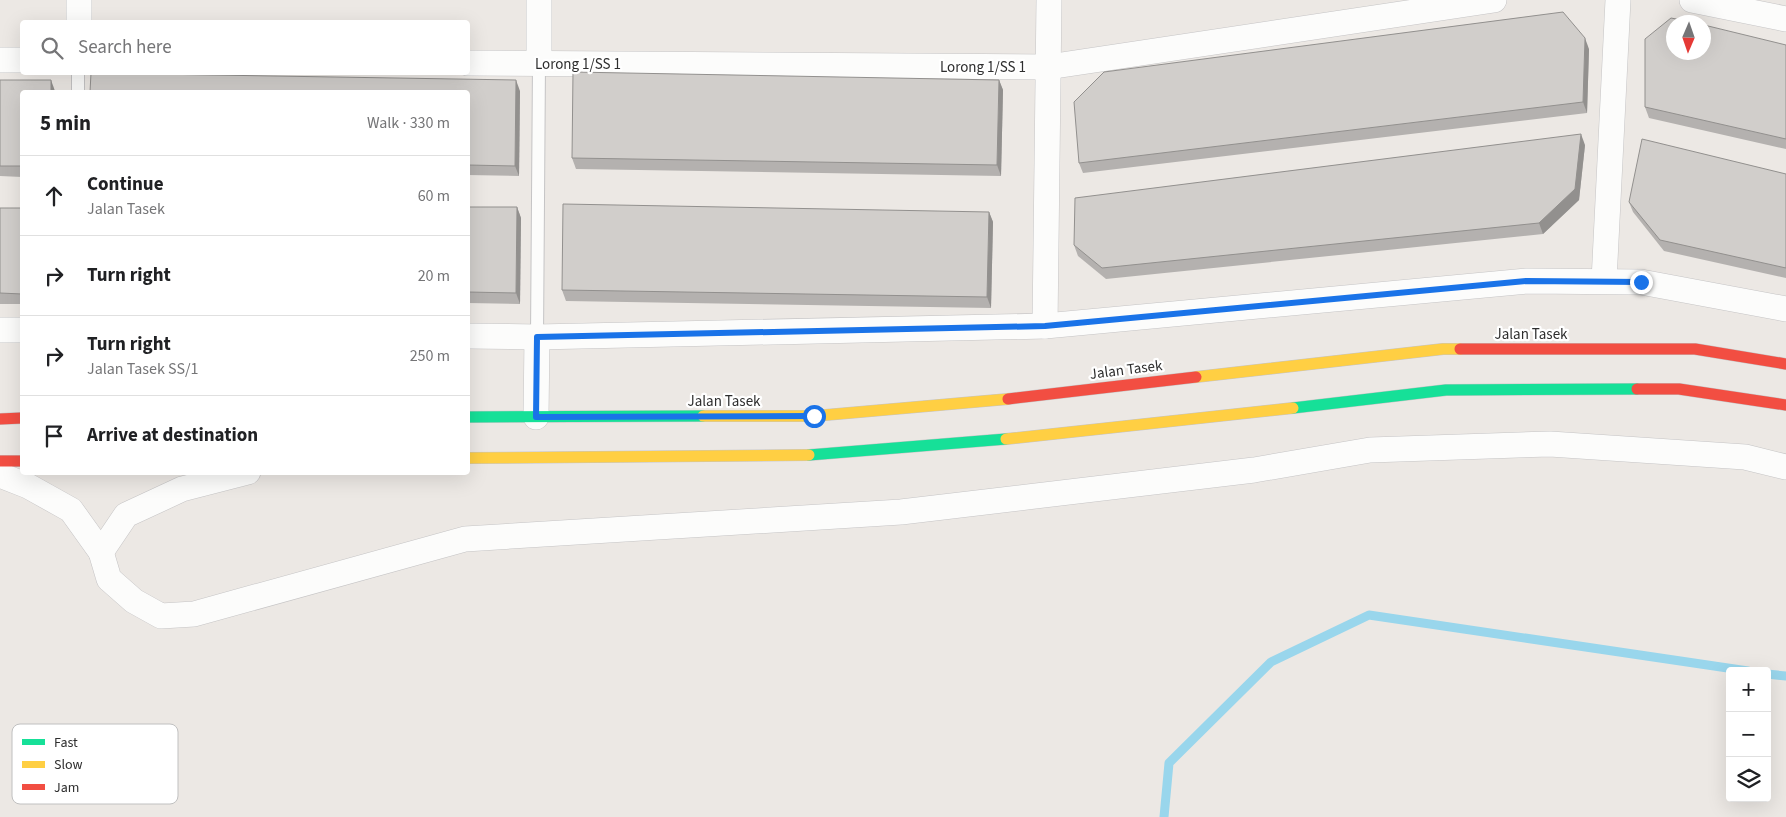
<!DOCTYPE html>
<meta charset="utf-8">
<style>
:root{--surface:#fff;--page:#f2f2f2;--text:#202124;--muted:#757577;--line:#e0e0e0}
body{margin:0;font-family:"Source Sans 3",sans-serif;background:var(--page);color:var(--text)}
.controls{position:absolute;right:15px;bottom:15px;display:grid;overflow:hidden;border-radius:5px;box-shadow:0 5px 20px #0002}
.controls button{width:45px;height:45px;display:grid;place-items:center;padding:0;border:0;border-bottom:1px solid var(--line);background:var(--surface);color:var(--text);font:25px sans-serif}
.compass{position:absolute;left:1666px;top:15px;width:45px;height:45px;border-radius:50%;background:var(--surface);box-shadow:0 5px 20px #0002;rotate:182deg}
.stop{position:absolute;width:15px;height:15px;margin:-11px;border:4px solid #1a73e8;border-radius:50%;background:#fff}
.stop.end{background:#1a73e8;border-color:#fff;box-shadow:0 1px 5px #0008}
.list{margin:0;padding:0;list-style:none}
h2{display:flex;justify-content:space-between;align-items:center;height:65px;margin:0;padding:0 20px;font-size:21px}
h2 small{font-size:16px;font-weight:400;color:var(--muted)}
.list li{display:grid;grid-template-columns:32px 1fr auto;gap:15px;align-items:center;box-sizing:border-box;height:80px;padding:0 20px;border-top:1px solid var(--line)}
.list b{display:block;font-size:19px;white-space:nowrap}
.list p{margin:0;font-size:16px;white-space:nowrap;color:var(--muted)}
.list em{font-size:16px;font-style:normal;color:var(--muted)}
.icon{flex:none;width:28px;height:28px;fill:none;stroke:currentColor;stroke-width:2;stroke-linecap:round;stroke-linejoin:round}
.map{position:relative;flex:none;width:1786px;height:817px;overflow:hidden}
.search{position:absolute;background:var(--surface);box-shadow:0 5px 20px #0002;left:20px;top:20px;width:450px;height:55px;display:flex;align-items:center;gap:12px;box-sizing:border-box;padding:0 18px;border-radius:5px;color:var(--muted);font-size:19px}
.panel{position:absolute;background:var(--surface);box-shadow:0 5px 20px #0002;left:20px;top:90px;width:450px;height:385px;border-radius:5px}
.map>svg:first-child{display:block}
</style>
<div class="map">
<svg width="1786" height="817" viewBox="0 0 1786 817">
<rect width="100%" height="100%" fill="#ece8e4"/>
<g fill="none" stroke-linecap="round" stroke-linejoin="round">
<!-- stream -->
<g stroke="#99d6ec" stroke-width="9">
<polyline points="1767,674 1786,676"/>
<polyline points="1164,817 1169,763 1271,662 1369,615 1748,671"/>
</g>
<!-- lane casing -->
<g stroke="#c5c4c5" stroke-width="14">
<g id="lane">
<polyline points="78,92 78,72"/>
<polyline points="537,337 539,63"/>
</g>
</g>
<!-- street casing -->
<g stroke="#c5c4c5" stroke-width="26">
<g id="street">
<polyline points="539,0 539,63"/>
<polyline points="1692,0 1786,19"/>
<polyline points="79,22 79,0"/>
<polyline points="0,60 22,60"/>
<polyline points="468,63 1048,67 1494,0"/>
<polyline points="1604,281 1618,0"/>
<polyline points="1045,326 1049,0"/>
<polyline points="0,330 22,330"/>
<polyline points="468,336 537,337 1045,326 1527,281 1641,282 1786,309"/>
<polyline points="536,417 537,337"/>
<polyline points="0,475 28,486 71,510 101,552 109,579 134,601 161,616 194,614 465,539 901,512 1254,470 1370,450 1550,444 1745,457 1786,467"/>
<polyline points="101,552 126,515 182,489 248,472"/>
</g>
</g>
<!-- fast casing -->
<g stroke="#c5c4c5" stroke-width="12">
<g id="fast">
<polyline points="1293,408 1446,390 1637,389"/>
<polyline points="468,417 703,416"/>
<polyline points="809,455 1006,439"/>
</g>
</g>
<!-- slow casing -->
<g stroke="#c5c4c5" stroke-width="12">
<g id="slow">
<polyline points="1196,377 1443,349 1460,349"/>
<polyline points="703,416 814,416 1008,399"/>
<polyline points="1006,439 1293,408"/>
<polyline points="468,458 809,455"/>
</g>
</g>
<!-- jam casing -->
<g stroke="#c5c4c5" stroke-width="12">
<g id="jam">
<polyline points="1460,349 1695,349 1786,364"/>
<polyline points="1637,389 1679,389 1786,405"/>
<polyline points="1008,399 1196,377"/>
<polyline points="0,419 22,418"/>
<polyline points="0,461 22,461"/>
</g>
</g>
<!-- lane -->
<use href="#lane" stroke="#fcfcfb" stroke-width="12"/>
<!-- street -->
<use href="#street" stroke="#fcfcfb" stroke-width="25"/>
<!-- fast -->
<use href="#fast" stroke="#16e098" stroke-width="11"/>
<!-- slow -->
<use href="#slow" stroke="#ffcf43" stroke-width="11"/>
<!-- jam -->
<use href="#jam" stroke="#f24e42" stroke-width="11"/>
</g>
<!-- wall -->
<g fill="#b4b1af">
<polygon points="1786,45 1786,149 1649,118 1645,107"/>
<polygon points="1589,49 1587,113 1083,173 1079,163"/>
<polygon points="0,80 55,91 22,92 22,177 0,176"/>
<polygon points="999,80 1003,90 1001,176 576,169 572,158"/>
<polygon points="520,91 519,176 468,175 468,92"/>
<polygon points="1585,145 1579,200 1543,234 1106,279 1078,256 1074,245"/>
<polygon points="1786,174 1786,278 1664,251 1633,212 1629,202"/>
<polygon points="468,207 517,207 521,218 520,304 468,303"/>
<rect x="0" y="208" width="22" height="96"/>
<polygon points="989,212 993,222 991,308 566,301 562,290"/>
</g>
<!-- shaded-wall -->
<g fill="#92908e">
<polygon points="1585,38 1589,49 1587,113 1583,102"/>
<polygon points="51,80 55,91 55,92 51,92"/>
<polygon points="516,80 520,91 519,176 515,166"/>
<polygon points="999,80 1003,90 1001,176 997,165"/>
<polygon points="1581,134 1585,145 1579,200 1543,234 1539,223"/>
<polygon points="517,207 521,218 520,304 516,293"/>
<polygon points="989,212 993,222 991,308 987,297"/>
</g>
<!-- building -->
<g fill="#d1cecb" stroke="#92908e">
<polygon points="1563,12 1585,38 1583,102 1079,163 1074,102 1104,72"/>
<polygon points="1671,18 1692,22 1674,22 1674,52 1704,52 1704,25 1786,45 1786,139 1645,107 1645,39"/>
<polygon points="573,72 999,80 997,165 572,158"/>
<polygon points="91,73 516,80 515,166 468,165 468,92 90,92"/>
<polygon points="0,80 51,80 51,92 22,92 22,166 0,166"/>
<polygon points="1581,134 1575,189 1539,223 1102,268 1074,245 1075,198"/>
<polygon points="1642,139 1786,174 1786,268 1660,240 1629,202"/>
<polygon points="563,204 989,212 987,297 562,290"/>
<polygon points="468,207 517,207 516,293 468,292"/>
<polygon points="0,208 22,208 22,294 0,293"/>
</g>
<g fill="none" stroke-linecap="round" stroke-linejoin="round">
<!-- route -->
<polyline stroke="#1a73e8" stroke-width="6" points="814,416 536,417 537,337 1045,326 1526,281 1641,282"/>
</g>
<g text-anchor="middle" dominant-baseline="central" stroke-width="4.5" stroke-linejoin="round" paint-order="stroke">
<!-- street labels -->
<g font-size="15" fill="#2e2e2e" stroke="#fff">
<text x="578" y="64">Lorong 1/SS 1</text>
<text x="983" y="67">Lorong 1/SS 1</text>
<text x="1531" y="334">Jalan Tasek</text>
<text transform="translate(1126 370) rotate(-7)">Jalan Tasek</text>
<text x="724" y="401">Jalan Tasek</text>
</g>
</g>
<!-- legend -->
<rect x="12" y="724" width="166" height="80" rx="8" fill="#fff" stroke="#c0c0c0" stroke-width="1"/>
<rect x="22" y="739" width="23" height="6" fill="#16e098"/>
<rect x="22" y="761" width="23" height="7" fill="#ffcf43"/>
<rect x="22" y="784" width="23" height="6" fill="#f24e42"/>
<g font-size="14" fill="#2e2e2e">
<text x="54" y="747">Fast</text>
<text x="54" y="769">Slow</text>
<text x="54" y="792">Jam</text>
</g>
</svg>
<div class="controls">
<button>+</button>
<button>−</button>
<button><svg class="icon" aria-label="layers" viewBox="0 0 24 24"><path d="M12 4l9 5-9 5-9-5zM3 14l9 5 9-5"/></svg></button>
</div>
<svg class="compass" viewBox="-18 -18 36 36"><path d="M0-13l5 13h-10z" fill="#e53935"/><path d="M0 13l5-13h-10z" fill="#757577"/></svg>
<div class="stop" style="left:814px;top:416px"></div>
<div class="stop end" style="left:1641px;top:282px"></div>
<div class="search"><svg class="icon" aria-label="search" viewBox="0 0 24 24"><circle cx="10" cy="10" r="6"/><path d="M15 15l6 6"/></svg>Search here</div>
<section class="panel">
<h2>5 min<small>Walk · 330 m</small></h2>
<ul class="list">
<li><svg class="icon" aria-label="ahead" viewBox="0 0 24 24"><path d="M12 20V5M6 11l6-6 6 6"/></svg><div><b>Continue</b><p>Jalan Tasek</p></div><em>60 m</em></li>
<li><svg class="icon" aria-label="right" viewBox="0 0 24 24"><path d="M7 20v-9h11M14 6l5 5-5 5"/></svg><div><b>Turn right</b></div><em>20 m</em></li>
<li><svg class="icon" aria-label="right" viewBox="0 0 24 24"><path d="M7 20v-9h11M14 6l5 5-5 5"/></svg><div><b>Turn right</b><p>Jalan Tasek SS/1</p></div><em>250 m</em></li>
<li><svg class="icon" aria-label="arrive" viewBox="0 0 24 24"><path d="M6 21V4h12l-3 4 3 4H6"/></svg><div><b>Arrive at destination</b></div></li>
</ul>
</section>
</div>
